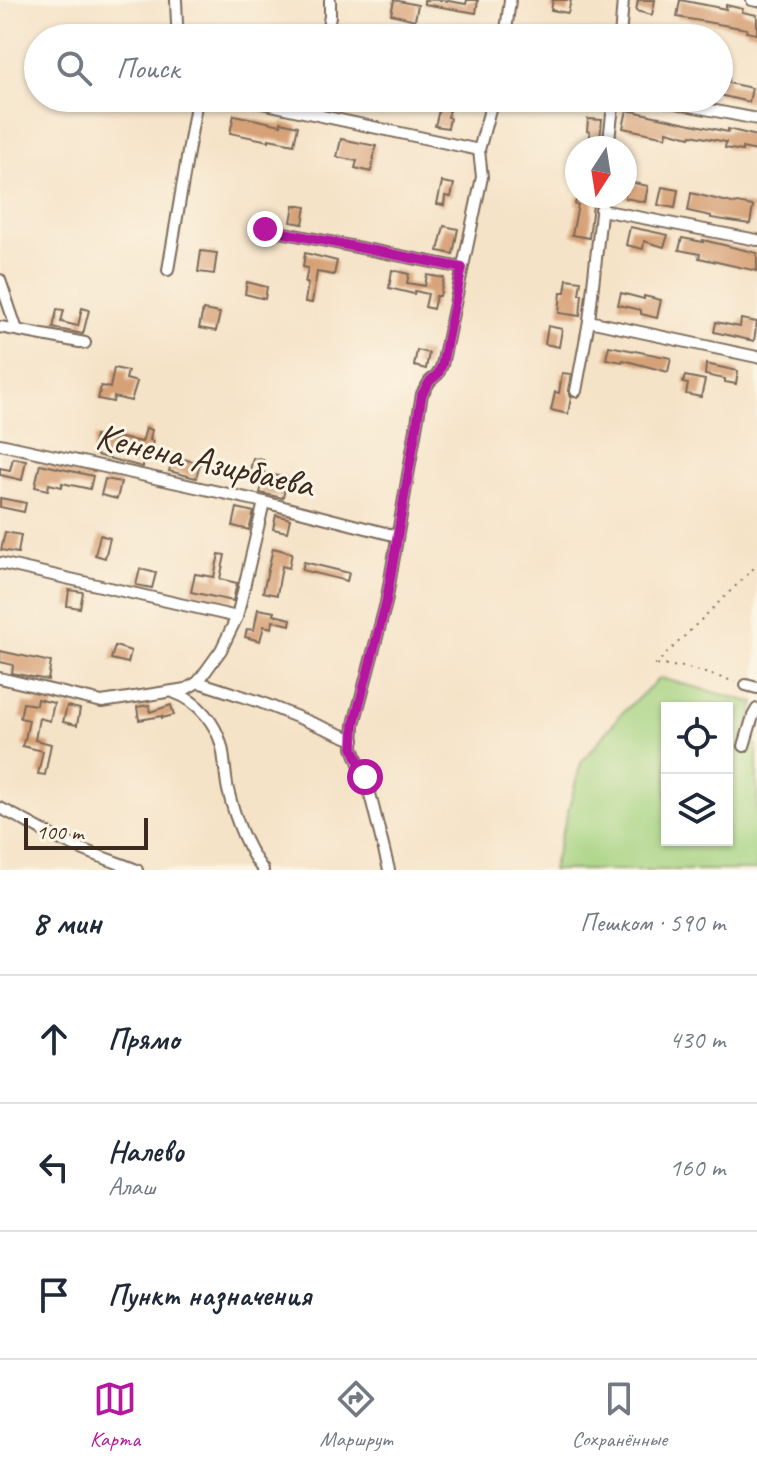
<!DOCTYPE html>
<html lang="ru">
<meta charset="utf-8">
<style>
:root{--surface:#fff;--page:#f6f6f7;--text:#1f2937;--muted:#747a83;--line:#e0e1e3;--accent:#b5179e}
body{margin:0;font-family:Caveat,sans-serif;background:var(--page);color:var(--text)}
.controls{position:absolute;right:24px;bottom:24px;display:grid;overflow:hidden;border-radius:0px;box-shadow:0 2px 6px #0004}
.controls button{width:72px;height:72px;display:grid;place-items:center;padding:0;border:0;border-bottom:2px solid var(--line);background:var(--surface);color:var(--text);font:40px sans-serif}
.compass{position:absolute;left:565px;top:136px;width:72px;height:72px;border-radius:50%;background:var(--surface);box-shadow:0 2px 6px #0004;rotate:192deg}
.scale{position:absolute;left:24px;bottom:20px;width:124px;box-sizing:border-box;padding-left:8px;border:4px solid #3b2a1e;border-top:0;font-size:22px;line-height:28px;white-space:nowrap;color:#3b2a1e;-webkit-text-stroke:6px #fcf5e5;paint-order:stroke}
.stop{position:absolute;width:24px;height:24px;margin:-18px;border:6px solid #b5179e;border-radius:50%;background:#fff}
.stop.end{background:#b5179e;border-color:#fff;box-shadow:0 2px 8px #0008}
.list{margin:0;padding:0;list-style:none}
h2{display:flex;justify-content:space-between;align-items:center;height:104px;margin:0;padding:0 32px;font-size:34px}
h2 small{font-size:26px;font-weight:400;color:var(--muted)}
.list li{display:grid;grid-template-columns:52px 1fr auto;gap:24px;align-items:center;box-sizing:border-box;height:128px;padding:0 32px;border-top:2px solid var(--line)}
.list b{display:block;font-size:30px;white-space:nowrap}
.list p{margin:0;font-size:26px;white-space:nowrap;color:var(--muted)}
.list em{font-size:26px;font-style:normal;color:var(--muted)}
.icon{flex:none;width:44px;height:44px;fill:none;stroke:currentColor;stroke-width:2;stroke-linecap:round;stroke-linejoin:round}
.map{position:relative;flex:none;width:757px;height:870px;overflow:hidden}
.search{position:absolute;background:var(--surface);box-shadow:0 2px 6px #0004;left:24px;right:24px;top:24px;height:88px;display:flex;align-items:center;gap:20px;box-sizing:border-box;padding:0 28px;border-radius:44px;color:var(--muted);font-size:30px}
.sheet{height:488px;background:var(--surface)}
nav{display:flex;justify-content:space-around;align-items:center;box-sizing:border-box;height:112px;border-top:2px solid var(--line);background:var(--surface);font-size:22px;color:var(--muted)}
nav a{display:grid;justify-items:center;gap:4px}
nav .on{color:var(--accent)}
.map>svg:first-child{display:block}
</style>
<div class="map">
<svg width="757" height="870" viewBox="0 0 757 870">
<rect width="100%" height="100%" fill="#fcf5e5"/>
<filter id="ink" filterUnits="userSpaceOnUse"><feTurbulence type="fractalNoise" baseFrequency=".0125" numOctaves="2"/><feDisplacementMap in="SourceGraphic" scale="16" xChannelSelector="R" yChannelSelector="G"/><feConvolveMatrix kernelMatrix="1 2 1 2 8 2 1 2 1" color-interpolation-filters="sRGB"/></filter>
<filter id="wash" filterUnits="userSpaceOnUse"><feTurbulence type="fractalNoise" baseFrequency=".006" numOctaves="4" result="noise"/><feDisplacementMap in="SourceGraphic" scale="32" xChannelSelector="R" yChannelSelector="G"/><feGaussianBlur stdDeviation="1.8" result="paint"/><feColorMatrix in="noise" values="0 0 0 0 0 0 0 0 0 0 0 0 0 0 0 0 0 1.4 0 .05"/><feComposite in="paint" operator="in"/></filter>
<g filter="url(#wash)">
<rect width="100%" height="100%" fill="#f5e3c8"/>
<!-- green -->
<path fill="#a3d17e" stroke="#6f7e4e" stroke-width="2" fill-rule="evenodd" d="M 660,678 L 755,703 L 742,743 L 757,745 L 757,870 L 552,870 L 581,763 L 621,714 ZM 667,708 L 727,708 L 727,840 L 667,840 Z"/>
<g id="blocks">
<!-- building -->
<g fill="#d7a177">
<polygon points="394,0 418,5 415,20 391,14"/>
<polygon points="424,0 443,0 466,4 467,0 478,0 476,13 424,4"/>
<polygon points="553,0 571,0 568,13 551,10"/>
<polygon points="638,0 655,0 652,15 636,11"/>
<polygon points="680,0 726,9 726,5 743,9 742,12 757,15 757,34 746,32 747,29 677,17"/>
<polygon points="719,76 729,78 728,83 752,88 749,102 719,95"/>
<polygon points="442,98 452,98 448,117 450,118 448,128 435,126"/>
<polygon points="627,110 728,132 728,129 757,136 757,151 742,148 742,151 725,148 726,142 691,135 690,137 667,131 666,137 623,128"/>
<polygon points="234,115 281,125 281,122 298,126 294,144 269,139 269,141 230,133"/>
<polygon points="588,119 602,120 599,148 589,148 590,132 587,131"/>
<polygon points="341,139 376,146 371,172 355,168 357,161 337,157"/>
<polygon points="625,181 648,186 645,202 625,198"/>
<polygon points="442,182 454,184 451,197 445,196 444,205 437,204"/>
<polygon points="662,187 678,190 675,208 658,205"/>
<polygon points="691,193 736,204 737,203 753,206 750,224 711,218 711,216 688,211"/>
<polygon points="577,196 594,196 589,238 572,235 578,205 575,204"/>
<polygon points="294,205 306,207 303,224 291,222"/>
<polygon points="444,226 458,229 453,254 438,251"/>
<polygon points="630,227 668,235 664,247 644,241 643,249 626,245"/>
<polygon points="682,238 703,242 703,240 757,253 757,271 699,258 700,254 679,250"/>
<polygon points="201,251 217,253 214,274 198,272"/>
<polygon points="305,253 337,261 334,275 317,272 312,303 305,302 308,283 305,283 308,268 303,267"/>
<polygon points="392,270 409,274 407,283 425,286 427,275 444,278 440,296 436,296 433,309 425,307 428,294 415,291 414,294 389,288"/>
<polygon points="567,279 581,281 579,294 582,294 580,316 559,313 561,292 565,292"/>
<polygon points="247,282 267,287 265,299 245,294"/>
<polygon points="621,293 644,299 644,296 661,300 657,318 641,314 641,310 618,305"/>
<polygon points="82,308 89,310 83,334 53,328 57,309 64,310 61,322 78,326"/>
<polygon points="203,310 220,313 216,331 199,328"/>
<polygon points="741,319 757,322 754,341 714,332 716,322 740,327"/>
<polygon points="548,326 562,329 559,347 545,344"/>
<polygon points="609,346 671,358 668,372 623,360 622,362 606,359"/>
<polygon points="417,350 429,353 426,369 414,366"/>
<polygon points="706,364 738,371 736,384 725,382 725,379 705,375"/>
<polygon points="114,368 128,371 126,379 137,382 131,401 114,397 113,402 98,399 101,386 110,388"/>
<polygon points="562,373 571,374 568,390 571,397 568,414 551,410 555,392 559,393"/>
<polygon points="685,376 705,380 701,397 686,394 688,384 683,383"/>
<polygon points="146,428 152,430 150,440 153,441 149,454 146,453 144,457 143,467 92,454 95,436 115,440 115,437 142,442"/>
<polygon points="173,457 200,463 196,478 169,471"/>
<polygon points="13,458 26,460 22,480 0,475 0,468 10,470"/>
<polygon points="253,458 263,460 260,472 287,478 283,498 260,493 263,482 248,479"/>
<polygon points="40,464 93,476 90,489 62,483 62,487 49,484 48,490 35,487"/>
<polygon points="105,479 121,482 117,499 101,495"/>
<polygon points="0,498 26,503 24,512 0,507"/>
<polygon points="237,508 254,512 249,530 233,526"/>
<polygon points="276,515 290,519 287,532 273,529"/>
<polygon points="5,532 21,535 18,553 1,550"/>
<polygon points="100,535 110,538 105,558 95,555"/>
<polygon points="273,548 292,553 289,568 282,566 277,595 263,592"/>
<polygon points="219,554 225,555 220,579 237,583 233,601 191,592 195,574 214,577"/>
<polygon points="304,562 349,573 347,581 302,570"/>
<polygon points="140,569 156,573 152,588 136,585"/>
<polygon points="69,590 83,592 80,608 67,606"/>
<polygon points="258,609 275,612 274,615 291,619 290,625 273,621 272,628 264,626 260,641 245,637 247,629 254,630"/>
<polygon points="115,646 131,651 128,663 111,659"/>
<polygon points="0,651 51,662 48,680 12,673 13,665 0,662"/>
<polygon points="37,699 54,703 50,721 39,718 35,740 51,744 45,775 38,774 43,751 22,746 24,740 25,740 29,720 20,718 23,703 36,705"/>
<polygon points="149,705 150,712 171,705 174,715 162,718 162,716 139,720 137,707"/>
<polygon points="67,706 80,709 77,725 63,722"/>
</g>
</g>
</g>
<g filter="url(#ink)">
<use href="#blocks" fill-opacity="0" stroke="#7c6b5a" stroke-width="2"/>
<g fill="none" stroke-linecap="round" stroke-linejoin="round">
<!-- minor casing -->
<g stroke="#7c6b5a" stroke-width="14">
<g id="minor">
<polyline points="176,0 177,24 180,38"/>
<polyline points="752,0 757,1"/>
<polyline points="326,38 330,16 330,0"/>
<polyline points="505,38 510,0"/>
<polyline points="620,38 623,0"/>
<polyline points="239,98 479,150"/>
<polyline points="649,98 757,119"/>
<polyline points="317,114 317,98"/>
<polyline points="608,148 614,98"/>
<polyline points="601,210 757,240"/>
<polyline points="265,229 462,268"/>
<polyline points="168,270 196,105 195,98"/>
<polyline points="0,280 17,330"/>
<polyline points="589,321 757,357"/>
<polyline points="0,327 85,343"/>
<polyline points="576,391 589,321 603,196"/>
<polyline points="0,444 264,502 397,536"/>
<polyline points="0,563 237,617 264,502"/>
<polyline points="0,678 102,702 186,689 198,682 221,650 237,617"/>
<polyline points="198,682 260,702 354,740"/>
<polyline points="746,685 757,688"/>
<path d="M 175,693 C 198,701 216,723 222,747 C 225,761 225,776 228,790 C 235,818 246,848 263,870"/>
<polyline points="744,746 753,716 757,709"/>
<path d="M 0,808 C 21,818 40,830 61,840 C 85,852 111,860 137,870"/>
<polyline points="389,870 369,790 353,748 354,724 386,603 422,394 430,381 438,374 442,365 482,177 479,150 493,98"/>
</g>
</g>
<!-- path -->
<g stroke="#7c6b5a" stroke-width="2" stroke-dasharray="2 6" stroke-linecap="butt">
<polyline points="655,665 757,565"/>
<polyline points="657,665 685,667 736,682"/>
</g>
<!-- minor -->
<use href="#minor" stroke="#fff" stroke-width="10"/>
</g>
</g>
<g fill="none" stroke-linecap="round" stroke-linejoin="round" filter="url(#ink)">
<!-- route -->
<polyline stroke="#b5179e" stroke-width="10" points="265,229 462,268 442,365 438,374 430,381 422,394 386,603 354,724 353,748 365,777"/>
</g>
<g text-anchor="middle" dominant-baseline="central" stroke-width="6" stroke-linejoin="round" paint-order="stroke">
<!-- street labels -->
<g font-size="38" fill="#3b2a1e" stroke="#fcf5e5">
<text transform="translate(205 460) rotate(13)">Кенена Азирбаева</text>
</g>
</g>
</svg>
<div class="controls">
<button><svg class="icon" aria-label="locate" viewBox="0 0 24 24"><circle cx="12" cy="12" r="6"/><path d="M12 2v4M12 18v4M2 12h4M18 12h4"/></svg></button>
<button><svg class="icon" aria-label="layers" viewBox="0 0 24 24"><path d="M12 4l9 5-9 5-9-5zM3 14l9 5 9-5"/></svg></button>
</div>
<svg class="compass" viewBox="-18 -18 36 36"><path d="M0-13l5 13h-10z" fill="#e53935"/><path d="M0 13l5-13h-10z" fill="#747a83"/></svg>
<div class="scale">100 m</div>
<div class="stop" style="left:365px;top:777px"></div>
<div class="stop end" style="left:265px;top:229px"></div>
<div class="search"><svg class="icon" aria-label="search" viewBox="0 0 24 24"><circle cx="10" cy="10" r="6"/><path d="M15 15l6 6"/></svg>Поиск</div>
</div>
<section class="sheet">
<h2>8 мин<small>Пешком · 590 m</small></h2>
<ul class="list">
<li><svg class="icon" aria-label="ahead" viewBox="0 0 24 24"><path d="M12 20V5M6 11l6-6 6 6"/></svg><div><b>Прямо</b></div><em>430 m</em></li>
<li><svg class="icon" aria-label="left" viewBox="0 0 24 24"><path d="M17 20v-9H6M10 6l-5 5 5 5"/></svg><div><b>Налево</b><p>Алаш</p></div><em>160 m</em></li>
<li><svg class="icon" aria-label="arrive" viewBox="0 0 24 24"><path d="M6 21V4h12l-3 4 3 4H6"/></svg><div><b>Пункт назначения</b></div></li>
</ul>
</section>
<nav>
<a class="on"><svg class="icon" aria-label="map" viewBox="0 0 24 24"><path d="M3 6l6-2 6 2 6-2v14l-6 2-6-2-6 2zM9 4v14M15 6v14"/></svg>Карта</a>
<a><svg class="icon" aria-label="directions" viewBox="0 0 24 24"><path d="M12 3l9 9-9 9-9-9zM9 14v-3h6M13 9l2 2-2 2"/></svg>Маршрут</a>
<a><svg class="icon" aria-label="saved" viewBox="0 0 24 24"><path d="M7 4h10v16l-5-4-5 4z"/></svg>Сохранённые</a>
</nav>
